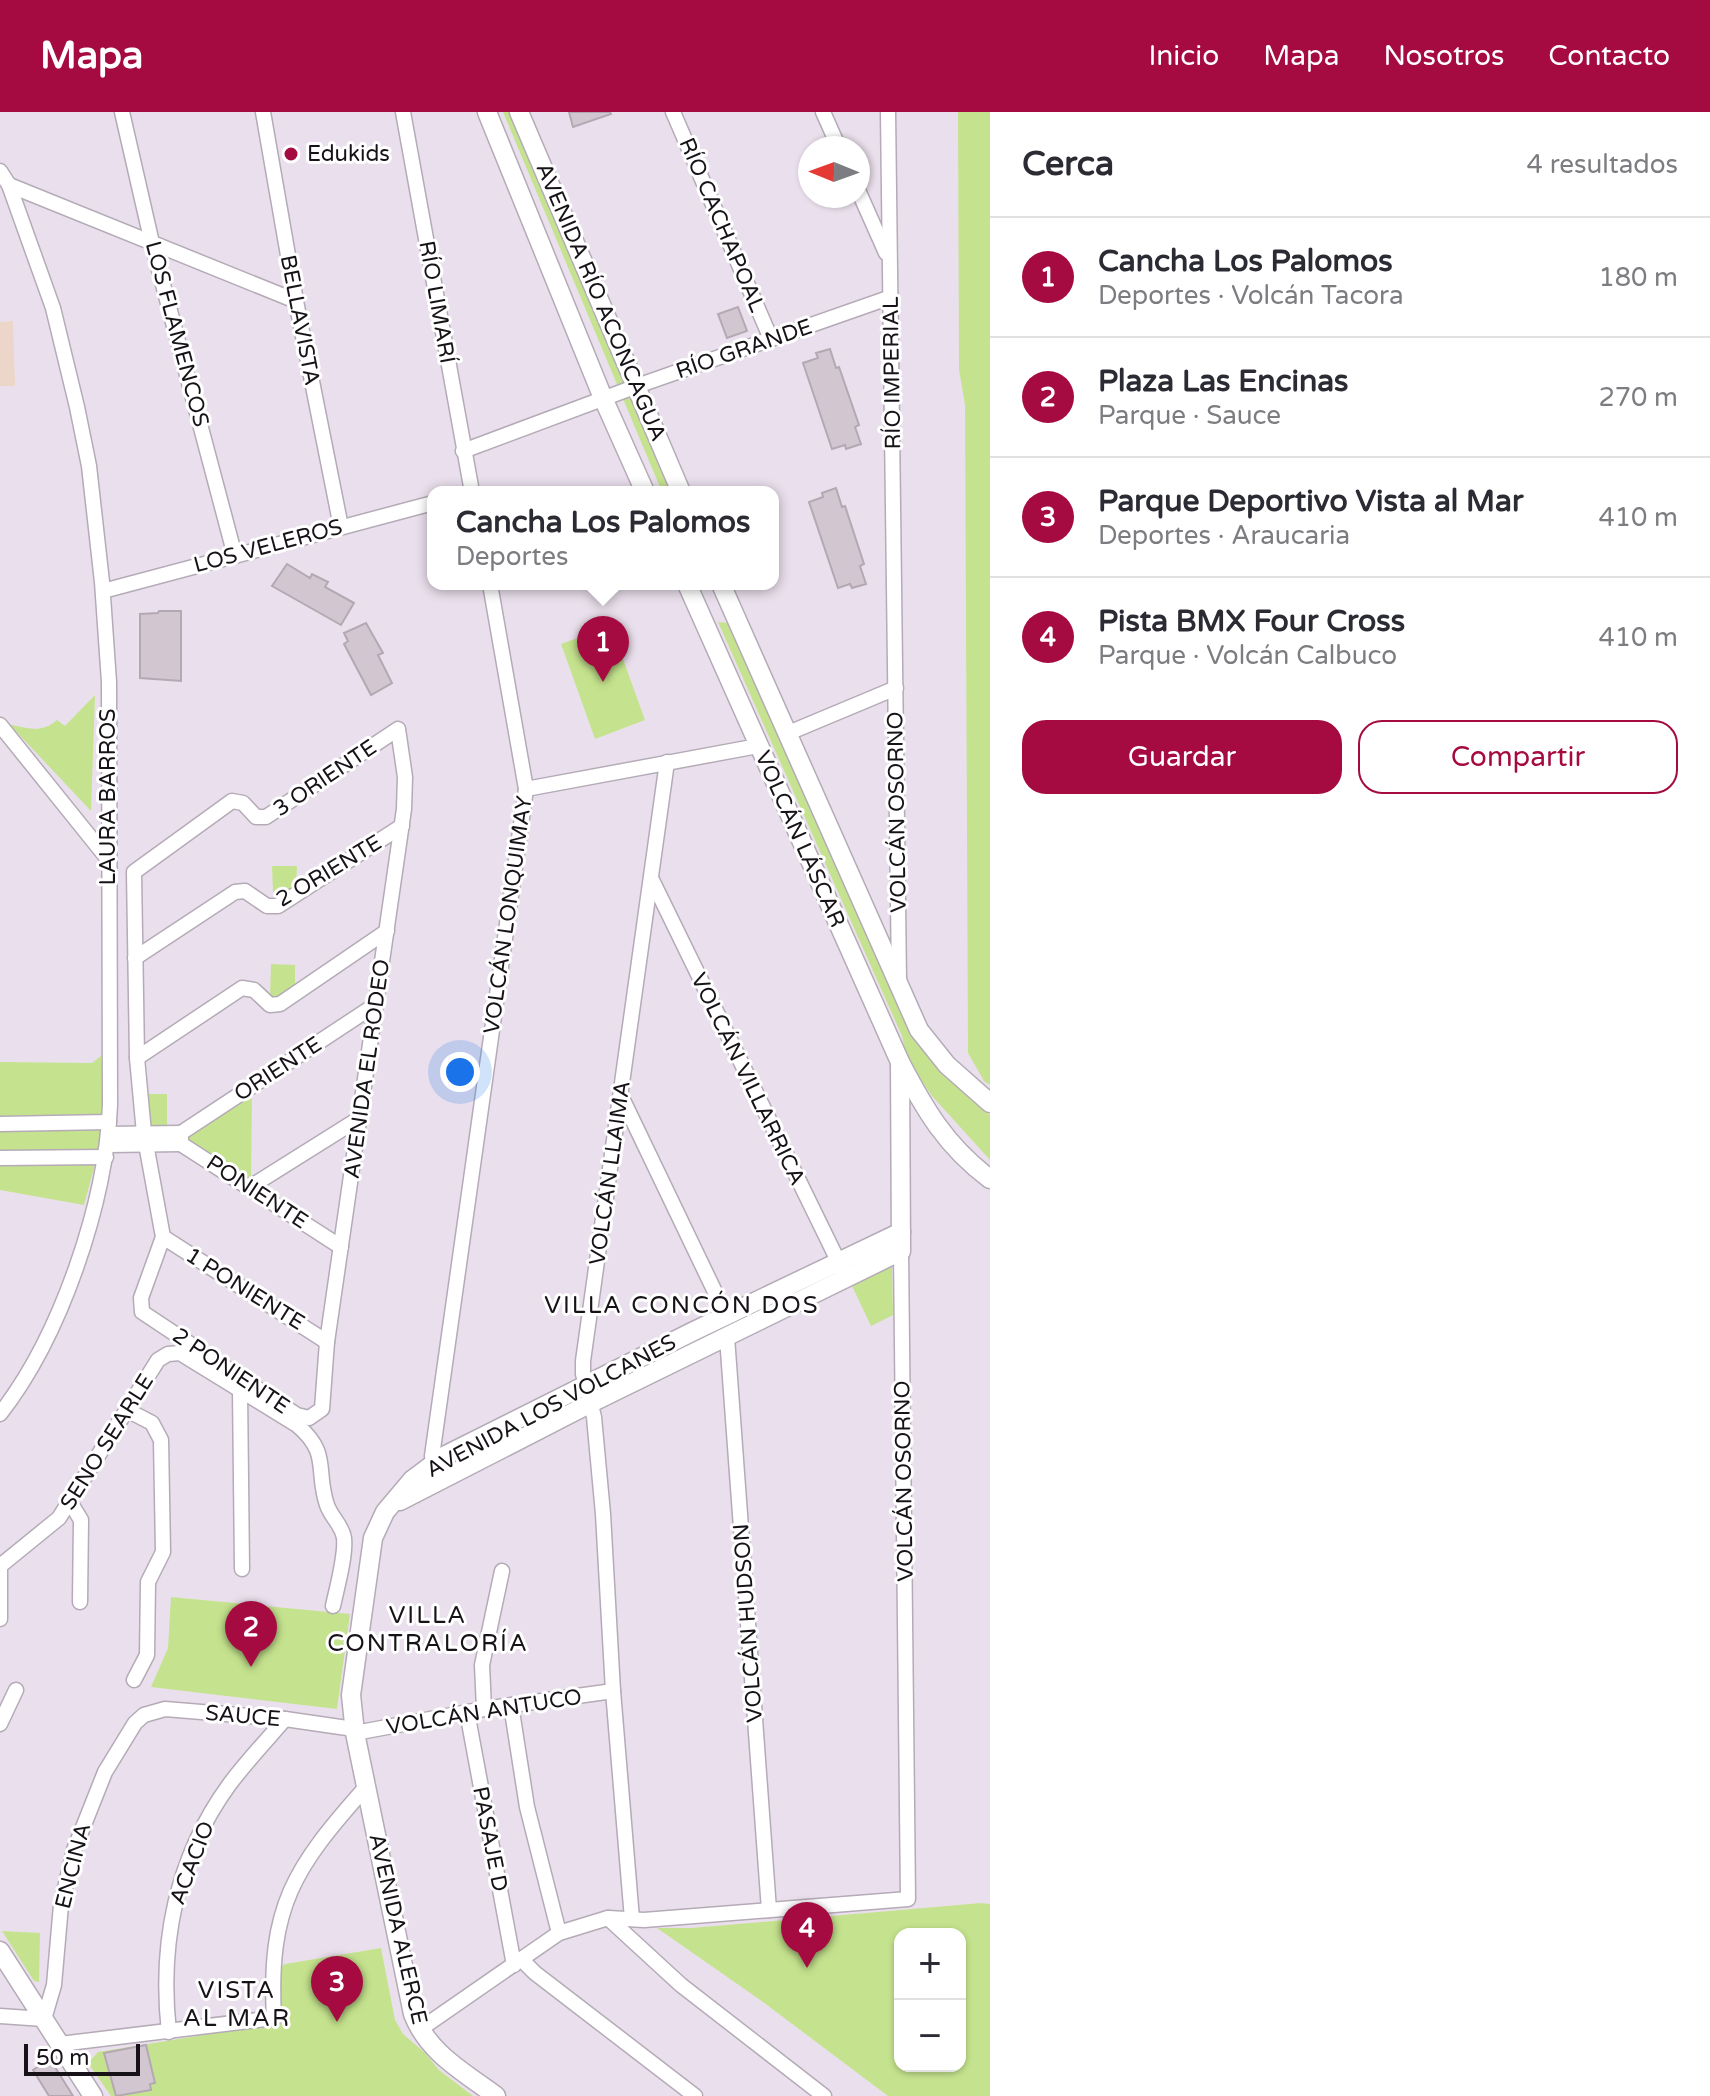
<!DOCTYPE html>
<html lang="es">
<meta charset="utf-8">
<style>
:root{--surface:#fff;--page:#f7f7f7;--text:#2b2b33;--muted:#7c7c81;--line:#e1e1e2;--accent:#a50b40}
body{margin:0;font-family:"Varela Round",sans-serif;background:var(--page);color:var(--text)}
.controls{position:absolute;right:24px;bottom:24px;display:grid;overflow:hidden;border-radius:16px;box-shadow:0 2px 6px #0004}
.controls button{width:72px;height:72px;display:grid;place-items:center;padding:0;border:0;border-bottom:2px solid var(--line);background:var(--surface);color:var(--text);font:40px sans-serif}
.compass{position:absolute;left:798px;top:24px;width:72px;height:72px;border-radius:50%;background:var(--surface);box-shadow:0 2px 6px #0004;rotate:271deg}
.scale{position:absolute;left:24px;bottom:20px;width:116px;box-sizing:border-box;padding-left:8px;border:4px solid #161217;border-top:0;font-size:22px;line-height:28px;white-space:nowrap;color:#161217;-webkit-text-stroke:6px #fff;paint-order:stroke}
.you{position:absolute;left:460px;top:960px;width:28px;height:28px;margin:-20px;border:6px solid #fff;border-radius:50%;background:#1a73e8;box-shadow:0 0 0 12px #1a73e833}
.badge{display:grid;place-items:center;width:52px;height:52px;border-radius:50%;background:var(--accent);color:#fff;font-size:26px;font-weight:700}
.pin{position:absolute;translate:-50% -66px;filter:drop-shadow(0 2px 4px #0008)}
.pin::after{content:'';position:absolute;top:42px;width:28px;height:24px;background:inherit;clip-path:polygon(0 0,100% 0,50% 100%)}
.popup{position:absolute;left:427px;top:374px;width:352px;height:104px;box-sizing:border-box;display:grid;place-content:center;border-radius:16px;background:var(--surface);filter:drop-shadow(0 2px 6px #0005);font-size:26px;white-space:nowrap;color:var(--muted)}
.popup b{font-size:30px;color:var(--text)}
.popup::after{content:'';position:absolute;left:50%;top:100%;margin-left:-16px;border:16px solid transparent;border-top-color:var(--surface)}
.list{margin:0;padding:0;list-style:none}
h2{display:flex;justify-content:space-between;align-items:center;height:104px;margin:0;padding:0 32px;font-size:34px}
h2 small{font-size:26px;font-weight:400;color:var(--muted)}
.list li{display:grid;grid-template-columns:52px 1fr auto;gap:24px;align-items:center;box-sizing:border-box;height:120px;padding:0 32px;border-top:2px solid var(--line)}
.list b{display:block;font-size:30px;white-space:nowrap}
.list p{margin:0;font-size:26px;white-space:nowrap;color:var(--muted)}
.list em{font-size:26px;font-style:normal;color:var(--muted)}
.actions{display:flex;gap:16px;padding:24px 32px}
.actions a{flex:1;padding:18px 0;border:2px solid var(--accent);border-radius:24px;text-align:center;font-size:28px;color:var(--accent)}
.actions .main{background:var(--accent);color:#fff}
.map{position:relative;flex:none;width:990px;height:1984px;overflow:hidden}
header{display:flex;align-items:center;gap:48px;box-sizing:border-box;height:112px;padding:0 40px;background:var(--accent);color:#fff}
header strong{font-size:38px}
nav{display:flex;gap:44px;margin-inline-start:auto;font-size:28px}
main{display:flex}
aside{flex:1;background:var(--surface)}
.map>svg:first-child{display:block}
</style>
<header>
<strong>Mapa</strong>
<nav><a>Inicio</a><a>Mapa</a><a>Nosotros</a><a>Contacto</a></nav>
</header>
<main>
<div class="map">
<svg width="990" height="1984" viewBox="0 0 990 1984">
<rect width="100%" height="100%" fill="#eae0ed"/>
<!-- education -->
<polygon fill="#ecd5c9" points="13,209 15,274 0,274 0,210"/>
<!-- green -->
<g fill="#c5e38e" fill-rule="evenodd">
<polygon points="503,0 511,0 673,380 662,380"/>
<polygon points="958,0 990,0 990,973 984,969 968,941 965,293 959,258"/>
<polygon points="718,510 729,511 908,915 939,958 990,1003 990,1048 932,984 907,948 902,924"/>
<polygon points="611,514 645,608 595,627 561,532"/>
<path d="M 95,583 L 91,699 L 9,612 C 27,617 43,621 57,608 L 65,614 Z"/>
<polygon points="272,754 297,754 296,774 278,787 273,781"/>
<polygon points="271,852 295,853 295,873 280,887 273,888 270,883"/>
<polygon points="101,944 104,968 102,1026 84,1093 0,1078 0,950 92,951"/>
<polygon points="145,982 167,982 167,1014 147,1015"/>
<polygon points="252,984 251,1064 247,1068 186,1029 187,1023"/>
<polygon points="892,1154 893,1203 871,1214 852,1174"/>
<polygon points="171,1485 350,1502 337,1597 151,1575 168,1536"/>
<path d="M 981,1791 L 990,1792 L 990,1984 L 888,1984 L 763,1890 L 657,1816 L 691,1816 ZM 900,1822 L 960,1822 L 960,1954 L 900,1954 Z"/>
<polygon points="2,1819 40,1821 39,1870 34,1869"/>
<polygon points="381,1836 395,1908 403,1922 425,1941 439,1958 473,1984 111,1984 88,1951 98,1940 278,1911 278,1857 285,1852"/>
</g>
<!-- building -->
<g fill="#d2c6d1" stroke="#b4a8b3" stroke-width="2">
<polygon points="569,0 610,0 611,2 573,15"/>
<polygon points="738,195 747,219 727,226 718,202"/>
<polygon points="830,237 836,256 839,255 859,313 855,315 861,332 846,337 845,333 832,337 803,251 818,246 816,241"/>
<polygon points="836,376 842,395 845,394 864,452 860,454 866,472 852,476 850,472 838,476 809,390 823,385 822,381"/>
<polygon points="287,452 310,466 312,462 328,470 325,475 354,491 341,513 272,474"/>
<polygon points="159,499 181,499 181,569 140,566 140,502 158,501"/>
<polygon points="366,511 383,541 378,543 392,571 371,583 344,532 348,529 344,521"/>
<polygon points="146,1933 155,1971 150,1972 151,1978 116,1984 104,1941"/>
<polygon points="50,1947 73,1984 49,1984 33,1958"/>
</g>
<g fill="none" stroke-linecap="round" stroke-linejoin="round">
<!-- minor casing -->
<g stroke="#b4abb7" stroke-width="17">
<g id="minor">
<polyline points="122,0 152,131 235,444"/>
<polyline points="263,0 296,189 341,415"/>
<polyline points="403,0 472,380"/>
<polyline points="673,0 771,227"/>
<polyline points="823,0 839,36"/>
<polyline points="888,0 899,869"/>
<path d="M 0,59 L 9,73 L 53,196 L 77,295 L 89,354 L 102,470 L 109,570 L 110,993 C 106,1091 61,1224 0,1302"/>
<polyline points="9,73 296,189"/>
<polyline points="858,78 886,141"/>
<polyline points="463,339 637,274 891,185"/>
<polyline points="103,479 433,391"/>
<polyline points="0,613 107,746"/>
<polygon points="398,617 405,665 404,697 327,1230 322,1297 309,1306 297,1303 142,1200 141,1186 163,1125 144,1021 137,946 134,760 232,689 243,691 256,705 266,705"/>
<polyline points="786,622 896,576"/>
<polyline points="526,677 758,634"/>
<polyline points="652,768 843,1159"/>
<polyline points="135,846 235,780 245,779 267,794 278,794 402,714"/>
<polyline points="137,946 242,876 254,878 270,893 280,892 387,819"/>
<polyline points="622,986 727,1205"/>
<polyline points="0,1012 109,1010"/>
<polyline points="181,1021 375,893"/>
<polyline points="181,1021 181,1032 341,1135"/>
<polyline points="109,1022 181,1021"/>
<polyline points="108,1033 181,1032"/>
<polyline points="0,1046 106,1045"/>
<polyline points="250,1075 360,1006"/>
<polyline points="163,1125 327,1230"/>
<polyline points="727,1225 769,1798"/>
<polyline points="240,1278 242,1457"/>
<polyline points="127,1298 152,1311 161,1328 163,1440 148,1470 147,1543 134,1568"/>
<polyline points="434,1357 432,1344 526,677 490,472"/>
<polyline points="70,1390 81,1408 80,1490"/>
<path d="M 0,1454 L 59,1406 L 158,1248 L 168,1242 L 180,1241 L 297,1313 C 331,1342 315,1358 327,1393 C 331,1405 342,1413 344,1426 C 346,1444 337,1475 333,1494"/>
<polyline points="0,1507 0,1454"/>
<polyline points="511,1593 527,1695 559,1821"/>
<polyline points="484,1597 482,1553 502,1459"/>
<polyline points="467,1600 514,1853"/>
<polyline points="0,1612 16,1578"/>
<polyline points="355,1621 484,1597 613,1579"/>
<polyline points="608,1806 681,1873 824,1984"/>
<polyline points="632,1807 613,1579 603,1402 594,1305 583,1262 583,1249 667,650"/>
<polyline points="522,1848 535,1861 695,1984"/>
<polyline points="0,1904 44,1907 54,1873 61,1793 74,1738 105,1660 135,1611 144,1603 165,1597 285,1607 354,1617"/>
<polyline points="419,1918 559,1821 608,1806 644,1808 908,1787 901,1139"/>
<path d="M 169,1920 C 159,1832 176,1746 229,1673 C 246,1650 266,1629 285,1607"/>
<path d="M 60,1932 L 274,1906 C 268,1794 294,1756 366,1675"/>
</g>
</g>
<!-- tertiary casing -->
<g stroke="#b4abb7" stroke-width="21">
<g id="tertiary">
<polyline points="487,0 603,286 645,380"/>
<polyline points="519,0 681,380"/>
<path d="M 687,472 L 900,950 C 925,998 946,1034 990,1067"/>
<polyline points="721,472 919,918 947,953 990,991"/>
<polyline points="400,1389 591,1291 901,1139 900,950"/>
<polyline points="0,1839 93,1984"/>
<path d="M 496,1984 C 464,1960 428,1941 413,1902 L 355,1621 L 351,1583 L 373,1426 L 385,1400 L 412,1368 L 444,1344 L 694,1219 L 901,1120"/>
</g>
</g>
<!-- minor -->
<use href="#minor" stroke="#fff" stroke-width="14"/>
<!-- tertiary -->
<use href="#tertiary" stroke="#fff" stroke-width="18"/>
</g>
<!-- markers -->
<circle fill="#a50b40" stroke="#fff" stroke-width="3" cx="291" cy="42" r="8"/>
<g text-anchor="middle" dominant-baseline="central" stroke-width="6" stroke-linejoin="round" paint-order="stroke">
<!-- poi labels -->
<g font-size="22" fill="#161217" stroke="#fff" text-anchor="start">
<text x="307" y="42">Edukids</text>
</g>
<!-- street labels -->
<g font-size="22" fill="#161217" stroke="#fff">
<text transform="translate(722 113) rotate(67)">RÍO CACHAPOAL</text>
<text transform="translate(437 190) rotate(80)">RÍO LIMARÍ</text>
<text transform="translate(601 190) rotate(67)">AVENIDA RÍO ACONCAGUA</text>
<text transform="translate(300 208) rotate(79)">BELLAVISTA</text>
<text transform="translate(177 222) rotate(75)">LOS FLAMENCOS</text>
<text transform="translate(744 237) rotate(-19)">RÍO GRANDE</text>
<text transform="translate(892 261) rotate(-91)">RÍO IMPERIAL</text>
<text transform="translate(268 434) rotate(-15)">LOS VELEROS</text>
<text transform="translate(325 666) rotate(-34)">3 ORIENTE</text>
<text transform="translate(108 685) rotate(-90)">LAURA BARROS</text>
<text transform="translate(897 700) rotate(-91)">VOLCÁN OSORNO</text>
<text transform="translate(800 727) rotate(66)">VOLCÁN LÁSCAR</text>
<text transform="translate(329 759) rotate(-31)">2 ORIENTE</text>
<text transform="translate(508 803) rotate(-82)">VOLCÁN LONQUIMAY</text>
<text transform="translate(278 957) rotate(-33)">ORIENTE</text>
<text transform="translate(367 957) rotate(-82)">AVENIDA EL RODEO</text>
<text transform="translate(748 967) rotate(64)">VOLCÁN VILLARRICA</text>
<text transform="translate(610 1061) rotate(-82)">VOLCÁN LLAIMA</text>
<text transform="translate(257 1080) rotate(33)">PONIENTE</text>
<text transform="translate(245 1177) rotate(32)">1 PONIENTE</text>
<text transform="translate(231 1259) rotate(34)">2 PONIENTE</text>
<text transform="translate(551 1294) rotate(-28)">AVENIDA LOS VOLCANES</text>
<text transform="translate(107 1330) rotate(-58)">SENO SEARLE</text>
<text transform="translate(904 1369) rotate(-91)">VOLCÁN OSORNO</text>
<text transform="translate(748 1511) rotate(-94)">VOLCÁN HUDSON</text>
<text transform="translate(484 1600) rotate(-9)">VOLCÁN ANTUCO</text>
<text transform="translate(243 1604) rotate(5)">SAUCE</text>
<text transform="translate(490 1727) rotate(79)">PASAJE D</text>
<text transform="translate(192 1751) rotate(-69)">ACACIO</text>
<text transform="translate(73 1754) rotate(-76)">ENCINA</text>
<text transform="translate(398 1817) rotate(77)">AVENIDA ALERCE</text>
</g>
<!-- neighbourhood labels -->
<g font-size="24" letter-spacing="2" fill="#161217" stroke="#fff">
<text x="682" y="1193">VILLA CONCÓN DOS</text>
<text x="428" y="1503">VILLA<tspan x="428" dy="28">CONTRALORÍA</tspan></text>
<text x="237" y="1878">VISTA<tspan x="237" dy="28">AL MAR</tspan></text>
</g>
</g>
</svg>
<div class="controls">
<button>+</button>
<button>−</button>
</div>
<svg class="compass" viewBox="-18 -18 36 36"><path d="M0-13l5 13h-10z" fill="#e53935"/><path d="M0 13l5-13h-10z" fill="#7c7c81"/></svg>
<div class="scale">50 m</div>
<div class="you"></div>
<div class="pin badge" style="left:603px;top:570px">1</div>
<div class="popup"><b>Cancha Los Palomos</b>Deportes</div>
<div class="pin badge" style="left:251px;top:1555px">2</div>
<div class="pin badge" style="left:337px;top:1910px">3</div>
<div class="pin badge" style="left:807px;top:1856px">4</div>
</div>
<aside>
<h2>Cerca<small>4 resultados</small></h2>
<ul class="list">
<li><span class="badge">1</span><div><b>Cancha Los Palomos</b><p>Deportes · Volcán Tacora</p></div><em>180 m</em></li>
<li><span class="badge">2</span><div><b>Plaza Las Encinas</b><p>Parque · Sauce</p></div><em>270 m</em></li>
<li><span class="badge">3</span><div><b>Parque Deportivo Vista al Mar</b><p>Deportes · Araucaria</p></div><em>410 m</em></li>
<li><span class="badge">4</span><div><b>Pista BMX Four Cross</b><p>Parque · Volcán Calbuco</p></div><em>410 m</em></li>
</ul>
<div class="actions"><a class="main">Guardar</a><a>Compartir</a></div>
</aside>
</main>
